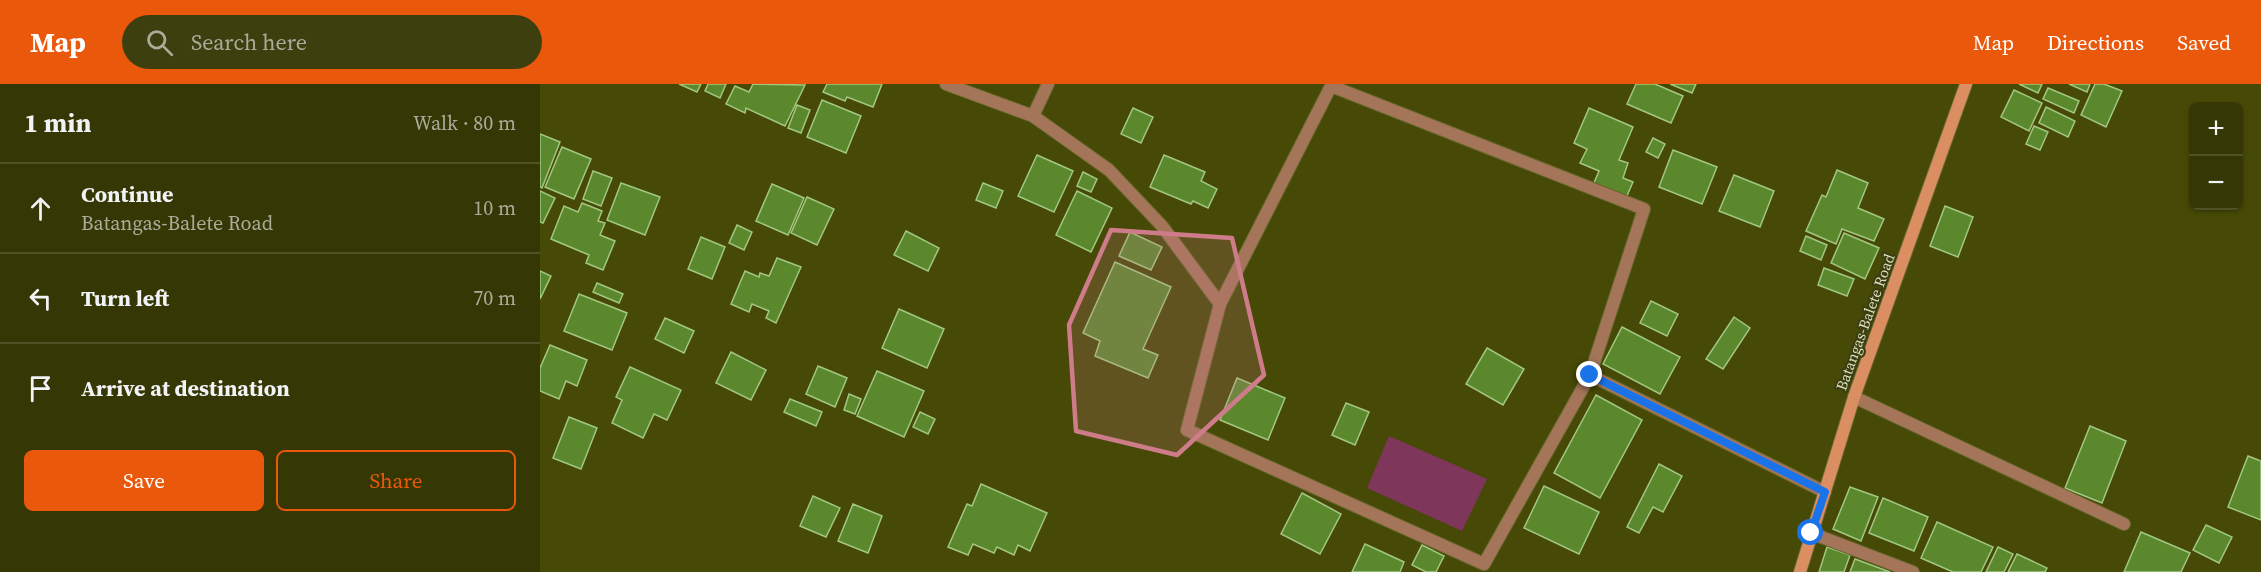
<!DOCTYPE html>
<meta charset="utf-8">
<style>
:root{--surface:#353704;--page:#3d3f0e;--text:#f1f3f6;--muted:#aaac9a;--line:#4f5126;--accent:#ea580c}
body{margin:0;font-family:"Source Serif 4",serif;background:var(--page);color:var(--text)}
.controls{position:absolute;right:18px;top:18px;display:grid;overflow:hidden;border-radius:9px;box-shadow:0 2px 4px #0004}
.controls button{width:54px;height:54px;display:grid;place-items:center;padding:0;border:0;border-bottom:2px solid var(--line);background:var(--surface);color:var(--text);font:30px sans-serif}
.stop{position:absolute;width:18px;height:18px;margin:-14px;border:4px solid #1a73e8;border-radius:50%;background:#fff}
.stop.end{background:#1a73e8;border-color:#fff;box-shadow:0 2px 6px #0008}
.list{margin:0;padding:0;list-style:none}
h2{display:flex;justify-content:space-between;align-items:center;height:78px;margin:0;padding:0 24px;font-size:26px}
h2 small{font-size:20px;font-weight:400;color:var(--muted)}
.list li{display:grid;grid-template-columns:39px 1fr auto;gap:18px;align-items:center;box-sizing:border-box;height:90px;padding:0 24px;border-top:2px solid var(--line)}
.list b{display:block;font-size:22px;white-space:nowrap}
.list p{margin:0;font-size:20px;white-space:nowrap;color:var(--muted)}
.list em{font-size:20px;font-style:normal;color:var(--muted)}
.actions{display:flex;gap:12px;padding:18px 24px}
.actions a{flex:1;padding:14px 0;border:2px solid var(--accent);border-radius:9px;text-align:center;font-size:21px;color:var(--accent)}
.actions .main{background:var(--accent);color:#fff}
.icon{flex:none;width:33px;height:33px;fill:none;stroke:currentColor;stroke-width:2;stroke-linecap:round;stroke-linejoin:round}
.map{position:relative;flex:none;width:1721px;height:488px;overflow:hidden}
header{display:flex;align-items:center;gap:36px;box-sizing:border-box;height:84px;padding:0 30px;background:var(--accent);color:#fff}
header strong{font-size:28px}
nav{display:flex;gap:33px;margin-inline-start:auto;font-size:21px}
.search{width:420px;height:54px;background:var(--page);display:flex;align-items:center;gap:15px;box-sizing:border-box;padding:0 21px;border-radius:33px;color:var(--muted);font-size:22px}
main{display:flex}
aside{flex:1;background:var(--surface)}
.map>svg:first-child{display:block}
</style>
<header>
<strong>Map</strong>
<div class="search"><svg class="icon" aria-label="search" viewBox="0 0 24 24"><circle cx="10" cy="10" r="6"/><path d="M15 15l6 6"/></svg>Search here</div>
<nav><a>Map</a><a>Directions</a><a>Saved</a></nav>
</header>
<main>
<aside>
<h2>1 min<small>Walk · 80 m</small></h2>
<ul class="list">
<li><svg class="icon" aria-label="ahead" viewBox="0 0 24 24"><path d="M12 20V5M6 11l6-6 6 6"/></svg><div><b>Continue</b><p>Batangas-Balete Road</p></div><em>10 m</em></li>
<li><svg class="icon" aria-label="left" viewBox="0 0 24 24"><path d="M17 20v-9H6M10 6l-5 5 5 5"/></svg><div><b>Turn left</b></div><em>70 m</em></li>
<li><svg class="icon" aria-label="arrive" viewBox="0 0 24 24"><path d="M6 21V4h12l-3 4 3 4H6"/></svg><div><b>Arrive at destination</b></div></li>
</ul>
<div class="actions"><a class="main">Save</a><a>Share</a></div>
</aside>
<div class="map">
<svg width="1721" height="488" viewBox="0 0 1721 488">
<rect width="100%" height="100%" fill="#474906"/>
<!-- green -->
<polygon fill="#7e365a" points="849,352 947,395 922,447 827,404"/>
<!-- building -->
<g fill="#5c882d" stroke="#a1c780" stroke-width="1.5">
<polygon points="139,0 161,0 157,8"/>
<polygon points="168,0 186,0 180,14 165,7"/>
<polygon points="213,0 265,1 245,42 206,24 205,29 186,20 195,2 209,8"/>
<polygon points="287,0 342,0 333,23 307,13 305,17 283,8"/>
<polygon points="1096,0 1115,0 1143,12 1131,39 1087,20"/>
<polygon points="1130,0 1156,0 1152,9"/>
<polygon points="1479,0 1502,0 1498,9"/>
<polygon points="1529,0 1550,0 1547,8"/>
<polygon points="1555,0 1564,0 1582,7 1566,43 1541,31"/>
<polygon points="1508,4 1539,17 1534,29 1503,15"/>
<polygon points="1474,6 1502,19 1489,47 1461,33"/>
<polygon points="282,16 321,32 306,69 267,53"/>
<polygon points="257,21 270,26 261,49 248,44"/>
<polygon points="1506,23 1535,37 1528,53 1499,39"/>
<polygon points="593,24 613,33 601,59 581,50"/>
<polygon points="1049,24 1093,43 1079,76 1088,79 1083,94 1093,98 1086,114 1053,101 1059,87 1040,79 1047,65 1034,59"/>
<polygon points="1494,42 1508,48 1500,66 1486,60"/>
<polygon points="0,50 20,58 2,104 0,103"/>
<polygon points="1113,54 1125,60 1118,74 1106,68"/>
<polygon points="22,63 51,75 34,115 5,103"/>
<polygon points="1133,66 1177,83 1162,120 1119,103"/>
<polygon points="497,71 533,87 514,128 478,112"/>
<polygon points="624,71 665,88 661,97 677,105 668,124 653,117 651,120 610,103"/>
<polygon points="1297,86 1328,99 1318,124 1344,135 1334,157 1302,145 1296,160 1266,147 1282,111 1286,113"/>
<polygon points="53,87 72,94 61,122 43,115"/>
<polygon points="543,88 557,95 551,108 537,102"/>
<polygon points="1194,91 1234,107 1220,143 1179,127"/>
<polygon points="81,99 120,113 105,151 67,136"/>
<polygon points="443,99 463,107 456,124 436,116"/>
<polygon points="232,100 264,114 248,151 216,137"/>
<polygon points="0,107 15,114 3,139 0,138"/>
<polygon points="537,107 572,124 551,168 516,151"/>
<polygon points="267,113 294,125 277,161 251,149"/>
<polygon points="42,119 62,127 58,137 65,139 60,151 75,157 63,186 46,179 49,171 11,155 24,122 38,128"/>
<polygon points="1405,122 1433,133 1418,173 1390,162"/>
<polygon points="197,141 212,148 204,166 189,159"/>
<polygon points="366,147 399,164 388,187 354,171"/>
<polygon points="590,148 622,163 611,186 579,172"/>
<polygon points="1304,149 1339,164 1325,195 1291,179"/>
<polygon points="1266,152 1287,161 1281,176 1260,167"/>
<polygon points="161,153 185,163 172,195 148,185"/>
<polygon points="237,174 261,183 236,239 226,234 229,227 212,220 209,228 191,220 205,187 219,193 220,189 229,192"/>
<polygon points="575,178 631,203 603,265 618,271 608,294 555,272 560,257 543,249"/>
<polygon points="1284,184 1314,195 1307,212 1278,201"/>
<polygon points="0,187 11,192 0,215"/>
<polygon points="57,199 83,210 79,219 53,208"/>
<polygon points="39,210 87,229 72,266 24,247"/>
<polygon points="1111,217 1138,230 1127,252 1100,239"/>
<polygon points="359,225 404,245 387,284 342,264"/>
<polygon points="1194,233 1210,244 1183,285 1166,275"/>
<polygon points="125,234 154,247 144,269 115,255"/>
<polygon points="1082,243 1140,273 1120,310 1063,280"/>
<polygon points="10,261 47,276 37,302 26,297 19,315 0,307 0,284"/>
<polygon points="947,264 984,285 963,321 926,300"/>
<polygon points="191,268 226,286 211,316 176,299"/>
<polygon points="278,282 307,294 295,323 266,310"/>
<polygon points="90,283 141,306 127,336 114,330 103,354 72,339 82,316 76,313"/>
<polygon points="337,287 384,307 364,353 317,332"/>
<polygon points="697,294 745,314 728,356 680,336"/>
<polygon points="309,310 321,315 315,330 304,326"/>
<polygon points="1056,311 1102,336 1060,414 1014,389"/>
<polygon points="250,315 282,328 276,342 244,328"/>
<polygon points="806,319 829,328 815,361 792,351"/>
<polygon points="380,328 395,335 388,350 373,343"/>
<polygon points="29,333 57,344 41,385 13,374"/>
<polygon points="1550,342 1586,357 1562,419 1525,404"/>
<polygon points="1708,372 1721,377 1721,436 1688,423"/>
<polygon points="1119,380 1142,392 1123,428 1113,423 1099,449 1087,443"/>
<polygon points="441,400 507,429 490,467 478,461 474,471 457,463 454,469 433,460 428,471 408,463 427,420 432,422"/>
<polygon points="1004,402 1059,428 1039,470 984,444"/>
<polygon points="1310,403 1338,413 1321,457 1293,445"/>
<polygon points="762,409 801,430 780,470 741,450"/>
<polygon points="273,412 300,424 286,453 260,442"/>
<polygon points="1343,414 1388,433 1374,467 1329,449"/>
<polygon points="313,420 342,432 328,469 298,457"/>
<polygon points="1397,438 1453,463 1441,488 1413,488 1381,474"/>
<polygon points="1666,441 1692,453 1679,479 1653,466"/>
<polygon points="1601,448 1650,469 1641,488 1584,488"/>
<polygon points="825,460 864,478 860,488 812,488"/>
<polygon points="882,461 904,472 896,488 886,488 872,481"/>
<polygon points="1287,463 1310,471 1304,488 1279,488"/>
<polygon points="1458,463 1473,470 1464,488 1446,488"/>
<polygon points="1477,470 1507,484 1505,488 1468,488"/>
<polygon points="1315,475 1350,488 1310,488"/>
</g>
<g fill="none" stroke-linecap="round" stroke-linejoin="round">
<!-- street casing -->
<g stroke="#65672a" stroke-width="14">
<g id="street">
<polyline points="406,0 493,32"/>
<polyline points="508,0 493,32 569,86 622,142 680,220"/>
<polygon points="791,2 1104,125 1050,291 944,480 647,346 680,220"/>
<polyline points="1050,291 1285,408"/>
<polyline points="1314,313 1584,440"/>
<polyline points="1271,449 1373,488"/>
</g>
</g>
<!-- secondary casing -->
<g stroke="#65672a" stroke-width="14">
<polyline id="secondary" points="1260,488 1314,313 1426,0"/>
</g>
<!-- street -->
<use href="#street" stroke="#a57559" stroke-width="12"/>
<!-- secondary -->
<use href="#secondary" stroke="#da8e61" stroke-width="12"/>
</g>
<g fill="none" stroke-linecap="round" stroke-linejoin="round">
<!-- route -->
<polyline stroke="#1a73e8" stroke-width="8" points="1050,291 1285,408 1271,449"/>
</g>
<!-- marked area -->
<path fill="#cf7c8a" fill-opacity="0.2" stroke="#cf7c8a" stroke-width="4.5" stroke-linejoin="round" d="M 571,146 L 692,154 L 724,291 L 637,371 L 536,347 L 529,241 Z"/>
<g text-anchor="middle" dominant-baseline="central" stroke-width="4.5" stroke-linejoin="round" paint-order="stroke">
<!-- street labels -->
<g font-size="15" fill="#dcdfb8" stroke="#3c3e13">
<text transform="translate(1325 238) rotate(-70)">Batangas-Balete Road</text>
</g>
</g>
</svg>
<div class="controls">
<button>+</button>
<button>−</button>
</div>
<div class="stop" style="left:1271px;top:449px"></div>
<div class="stop end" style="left:1050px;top:291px"></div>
</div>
</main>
